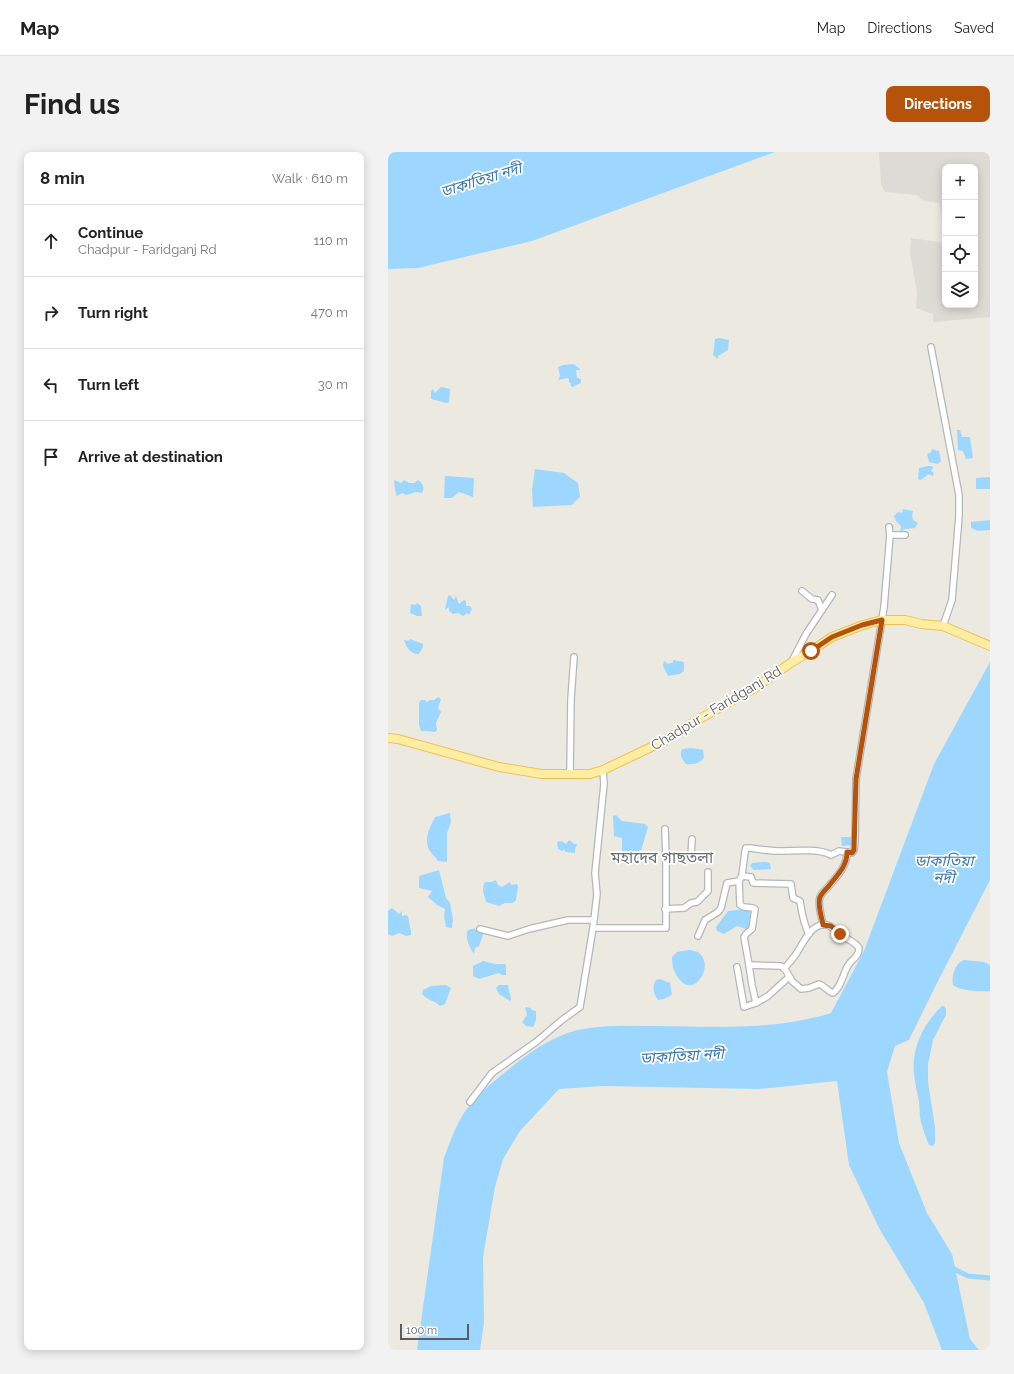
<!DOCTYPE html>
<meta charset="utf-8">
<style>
:root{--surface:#fff;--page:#f2f2f2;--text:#222;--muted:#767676;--line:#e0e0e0;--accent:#b45309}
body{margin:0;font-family:Raleway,"Noto Sans Bengali",sans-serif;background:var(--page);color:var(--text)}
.controls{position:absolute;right:12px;top:12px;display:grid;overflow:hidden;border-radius:8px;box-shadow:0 2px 10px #0003}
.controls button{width:36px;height:36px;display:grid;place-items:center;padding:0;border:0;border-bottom:1px solid var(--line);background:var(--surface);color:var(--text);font:20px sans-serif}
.scale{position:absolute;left:12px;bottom:10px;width:69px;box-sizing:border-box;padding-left:4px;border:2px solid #595d61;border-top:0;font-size:11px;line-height:14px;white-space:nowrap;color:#595d61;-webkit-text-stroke:3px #fff;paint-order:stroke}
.stop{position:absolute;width:12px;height:12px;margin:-9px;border:3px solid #b45309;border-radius:50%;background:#fff}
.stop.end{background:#b45309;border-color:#fff;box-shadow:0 1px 4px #0008}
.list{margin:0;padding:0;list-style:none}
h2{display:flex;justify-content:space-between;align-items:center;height:52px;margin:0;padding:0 16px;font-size:17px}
h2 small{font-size:13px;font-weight:400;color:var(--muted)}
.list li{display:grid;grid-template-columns:26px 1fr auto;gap:12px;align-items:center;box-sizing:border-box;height:72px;padding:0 16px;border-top:1px solid var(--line)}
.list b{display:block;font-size:15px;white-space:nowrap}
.list p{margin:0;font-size:13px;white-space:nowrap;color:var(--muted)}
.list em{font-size:13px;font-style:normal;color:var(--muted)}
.icon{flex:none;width:22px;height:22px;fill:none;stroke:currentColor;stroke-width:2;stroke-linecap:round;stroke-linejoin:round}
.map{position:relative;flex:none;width:602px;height:1198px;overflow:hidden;border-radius:8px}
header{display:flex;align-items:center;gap:24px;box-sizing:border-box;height:56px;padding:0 20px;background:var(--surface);border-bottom:1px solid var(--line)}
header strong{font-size:19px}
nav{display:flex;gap:22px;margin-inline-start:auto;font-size:14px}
.intro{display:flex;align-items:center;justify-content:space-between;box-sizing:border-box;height:96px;padding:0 24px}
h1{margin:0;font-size:28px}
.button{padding:10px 18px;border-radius:8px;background:var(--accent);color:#fff;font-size:14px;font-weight:700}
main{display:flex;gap:24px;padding:0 24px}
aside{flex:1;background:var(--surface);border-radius:8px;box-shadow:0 2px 10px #0003}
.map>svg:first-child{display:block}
</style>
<header>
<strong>Map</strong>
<nav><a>Map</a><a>Directions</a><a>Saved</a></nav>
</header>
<div class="intro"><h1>Find us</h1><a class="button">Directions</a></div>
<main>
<aside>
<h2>8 min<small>Walk · 610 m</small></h2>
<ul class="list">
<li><svg class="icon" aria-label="ahead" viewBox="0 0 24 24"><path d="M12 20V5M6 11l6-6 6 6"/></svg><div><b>Continue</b><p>Chadpur - Faridganj Rd</p></div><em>110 m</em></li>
<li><svg class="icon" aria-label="right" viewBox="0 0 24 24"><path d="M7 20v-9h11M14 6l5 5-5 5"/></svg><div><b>Turn right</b></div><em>470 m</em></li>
<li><svg class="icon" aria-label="left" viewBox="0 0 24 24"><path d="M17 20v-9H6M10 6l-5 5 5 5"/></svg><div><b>Turn left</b></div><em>30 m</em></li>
<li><svg class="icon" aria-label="arrive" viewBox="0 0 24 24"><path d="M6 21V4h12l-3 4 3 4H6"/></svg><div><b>Arrive at destination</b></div></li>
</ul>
</aside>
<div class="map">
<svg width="602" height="1198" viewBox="0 0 602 1198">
<rect width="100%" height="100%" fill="#ece9e0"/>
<!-- industrial -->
<path fill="#dddbd5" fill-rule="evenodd" d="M 491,0 L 602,0 L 602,165 L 545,170 L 545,162 L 528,156 L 529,140 L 522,100 L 523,86 L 556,91 L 556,78 L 551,51 L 536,49 L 529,43 L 497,40 L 493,33 ZM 557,15 L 587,15 L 587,153 L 557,153 Z"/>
<!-- water -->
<g fill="#9dd7ff">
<polygon points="0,0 387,0 144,89 30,116 0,117"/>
<polygon points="331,186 341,188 340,198 330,204 330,207 325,203 327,187"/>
<polygon points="186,212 192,217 192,218 188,218 189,226 193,227 193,231 184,235 182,232 183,230 181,231 181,228 180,226 170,228 172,224 170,215 175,213"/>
<polygon points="53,235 62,237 61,250 59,251 43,247 43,240 45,237 47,241"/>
<polygon points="569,278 572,278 574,285 582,285 585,306 578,307 575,299 570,298"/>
<polygon points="544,297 551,299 553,309 550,312 541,310 539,302 543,300"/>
<polygon points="540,314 544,314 545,316 543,319 546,321 545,324 540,322 536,326 532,328 530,327 531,316"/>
<polygon points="147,317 176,321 190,331 192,345 184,353 145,355 144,338"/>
<polygon points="57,324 86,326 85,345 71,340 64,346 56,346"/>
<polygon points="602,325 602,337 588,337 588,326"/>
<path d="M 6,328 L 13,331 L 16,328 L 21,331 L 26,331 L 30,328 C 35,331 37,336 34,341 L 28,340 L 19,343 L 14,341 L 9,344 L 7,338 Z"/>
<path d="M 515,357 L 525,359 C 524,365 523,368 530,371 L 527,376 L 517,377 L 512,380 L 513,374 L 508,369 L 506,364 L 510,360 L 514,361 Z"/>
<polygon points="602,368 602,378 590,379 583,376 583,370"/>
<polygon points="62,443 66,448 68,444 71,452 76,448 78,449 78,454 82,454 84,457 81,463 79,461 75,464 70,461 65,462 61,459 61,455 57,458 60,444"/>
<polygon points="29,451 33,454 34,464 29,464 22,461 23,452 28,453"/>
<path d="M 22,487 L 35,492 L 35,495 L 31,502 C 23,503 18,495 16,488 L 21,489 Z"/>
<polygon points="285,508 296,510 296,519 292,522 280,524 275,514 276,509 280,512 285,510"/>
<path d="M 602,510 L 602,728 L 548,833 L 521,888 L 507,894 L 499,920 L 511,991 L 539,1061 L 564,1102 L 582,1187 L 591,1198 L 554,1198 L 536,1151 L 491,1076 L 461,1013 L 449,929 L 371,937 L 215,934 L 171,937 L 132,979 L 115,1007 L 107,1035 L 95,1105 L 96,1171 L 92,1198 L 29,1198 L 56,1006 C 62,990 67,975 76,961 C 86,946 107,928 121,917 C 141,901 161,886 186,879 C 214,872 243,874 271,874 C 326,875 390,878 443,861 L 476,799 L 546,612 Z"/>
<polygon points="50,545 53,547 50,556 53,560 48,571 49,578 47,580 39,579 33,579 31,573 31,551 33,548 37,548 39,550 42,548 46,548"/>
<path d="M 303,596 L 311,597 L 315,598 L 316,606 C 312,611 305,613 298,612 C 294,607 291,604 294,597 Z"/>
<path d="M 62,661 L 63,670 L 59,681 L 59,710 L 50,709 C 48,706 44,702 42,699 C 35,688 42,675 47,665 Z"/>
<polygon points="228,663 234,669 257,672 260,675 253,699 252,698 249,710 243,709 234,701 234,686 226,684 225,664"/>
<polygon points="454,685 464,685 466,689 464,693 454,694 453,686"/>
<polygon points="181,688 186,692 189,692 187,697 187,701 178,700 176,698 174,699 170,697 169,690 174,689 178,692"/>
<polygon points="377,710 382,711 383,717 366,718 362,714 364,711"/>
<polygon points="51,718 58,746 62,751 65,768 64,776 58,775 56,765 57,757 49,753 40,745 44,739 31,736 31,724"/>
<path d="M 108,728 L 110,733 L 114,735 L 122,730 L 123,733 L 129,732 L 130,734 L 128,748 L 125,751 L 117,751 L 111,754 L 98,750 C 96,742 93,737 97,730 L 103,730 Z"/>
<polygon points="4,756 11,762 14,759 14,764 18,763 20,764 23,780 23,783 18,784 11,781 4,784 0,782 0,759"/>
<polygon points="359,757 363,759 362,776 358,777 349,774 336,782 329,779 328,775 340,759"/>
<path d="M 92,776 L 96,780 L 91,794 L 87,796 L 86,802 C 81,795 78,787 79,779 L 83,777 Z"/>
<path d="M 301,798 C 304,799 309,799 311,801 C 327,814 306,846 292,828 C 286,821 284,815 284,805 L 289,800 Z"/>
<path d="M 576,808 L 596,810 L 602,813 L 602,839 C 593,840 572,839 565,833 C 563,825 567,811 576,808 Z"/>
<polygon points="95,809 107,812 117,812 118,814 118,823 114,823 111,821 91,827 85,824 85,814"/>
<path d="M 272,827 L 282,831 L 284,843 L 276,847 L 270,848 C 265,841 264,835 268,828 Z"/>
<path d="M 58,833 L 63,836 L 57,852 L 52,854 C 47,849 39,848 34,842 L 35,838 L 43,834 Z"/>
<polygon points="111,833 120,833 123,847 122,849 111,842 108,836"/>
<path d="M 554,854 L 556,854 L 558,857 L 558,863 L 545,888 L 540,912 L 540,930 L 547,975 L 547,991 L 545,994 L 541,993 C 538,986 535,978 533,970 C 531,963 532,956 531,949 C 529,940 527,931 526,922 C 523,896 536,871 554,854 Z"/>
<polygon points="137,855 143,856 144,858 148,859 148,868 145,875 138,874 134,870 139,863"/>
</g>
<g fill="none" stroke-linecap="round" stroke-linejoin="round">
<!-- canal -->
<polyline stroke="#9dd7ff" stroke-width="5" points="562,1115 580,1124 602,1126"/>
<!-- minor casing -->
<g stroke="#b3b7bb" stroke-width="8">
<g id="minor">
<polyline points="543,195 571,343 571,364 564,448 555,474"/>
<polyline points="502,383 517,383"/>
<polyline points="414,439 424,447 430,448 434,458"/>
<polyline points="404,509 418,482 444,443"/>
<polyline points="182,621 183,547 186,505"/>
<polyline points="278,707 303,705 304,687"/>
<path d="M 354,723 L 357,700 L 358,696 L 362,696 C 371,697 380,699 390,699 C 405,699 430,696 443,703 L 451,699 L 464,701 L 466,698 L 467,690 L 468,627 L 496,455 L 502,383 L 501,375"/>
<polyline points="277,757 296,756 303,751 309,750 320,739 320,720"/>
<path d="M 435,773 C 434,765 429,753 432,745 C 434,741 437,738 440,735 C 449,724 459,715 459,700"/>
<polyline points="205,776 278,776 278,707 277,677"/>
<polyline points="92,777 120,784 141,777 180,768 205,768"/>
<polyline points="310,784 317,768 330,760 333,756 339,731 351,729"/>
<path d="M 361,813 L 356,785 L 358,782 L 364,777 L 367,757 L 365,756 L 356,755 L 352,753 L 351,729 L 354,724 L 363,725 L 365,731 L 403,732 L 405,746 L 412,749 C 414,761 415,771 421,782"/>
<polyline points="349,815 356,855 368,851"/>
<path d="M 396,817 C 400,812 405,807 408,802 C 415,792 423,770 439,773 C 444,774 448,779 451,782 C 458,787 467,789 471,796 C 471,805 465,806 461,812 C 455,820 454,835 445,841 C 439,839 437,834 431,832 L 421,836 L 413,837 L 404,829 L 397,817 L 393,814 L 361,813 L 364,833 L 368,851 L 380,844 L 401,825"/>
<polyline points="82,950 104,921 148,890 174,868 192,855 205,776 209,742 207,721 216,632 215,618"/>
</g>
</g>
<!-- primary casing -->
<g stroke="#f1c054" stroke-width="10">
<polyline id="primary" points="0,586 10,587 111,615 154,622 202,622 215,618 276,589 306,570 367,536 404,510 423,499 444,485 475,473 494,468 517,468 533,472 555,474 602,494"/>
</g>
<!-- minor -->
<use href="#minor" stroke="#fff" stroke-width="5.5"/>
<!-- primary -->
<use href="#primary" stroke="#ffeda2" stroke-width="8"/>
</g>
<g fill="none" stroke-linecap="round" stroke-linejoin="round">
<!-- route -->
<path stroke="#b45309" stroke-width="5" d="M 423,499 L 444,485 L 474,473 L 494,468 L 468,627 L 466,698 L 464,701 L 459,700 C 459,715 449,723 440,735 C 437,738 434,741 432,745 C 429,753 434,765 435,773 L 443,774 L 452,782"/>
</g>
<g text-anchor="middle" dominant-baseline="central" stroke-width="3.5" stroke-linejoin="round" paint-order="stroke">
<!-- street labels -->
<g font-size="14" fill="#595d61" stroke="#fff">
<text transform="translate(328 556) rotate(-31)">Chadpur - Faridganj Rd</text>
</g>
<!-- water labels -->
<g font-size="15" font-style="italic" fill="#3c78b0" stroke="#fff">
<text transform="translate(93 28) rotate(-17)">ডাকাতিয়া নদী</text>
<text x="556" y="709">ডাকাতিয়া<tspan x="556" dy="17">নদী</tspan></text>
<text transform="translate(294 904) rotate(-3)">ডাকাতিয়া নদী</text>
</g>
<!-- quarter labels -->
<g font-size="16" fill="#6a6f73" stroke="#fff">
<text x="274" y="705">মহাদেব গাছতলা</text>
</g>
</g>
</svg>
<div class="controls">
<button>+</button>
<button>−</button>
<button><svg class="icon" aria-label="locate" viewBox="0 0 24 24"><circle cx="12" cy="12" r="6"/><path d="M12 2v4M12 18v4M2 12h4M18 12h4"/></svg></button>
<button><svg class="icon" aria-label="layers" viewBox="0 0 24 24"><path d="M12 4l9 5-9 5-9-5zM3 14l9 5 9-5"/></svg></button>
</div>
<div class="scale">100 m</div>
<div class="stop" style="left:423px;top:499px"></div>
<div class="stop end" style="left:452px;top:782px"></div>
</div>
</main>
